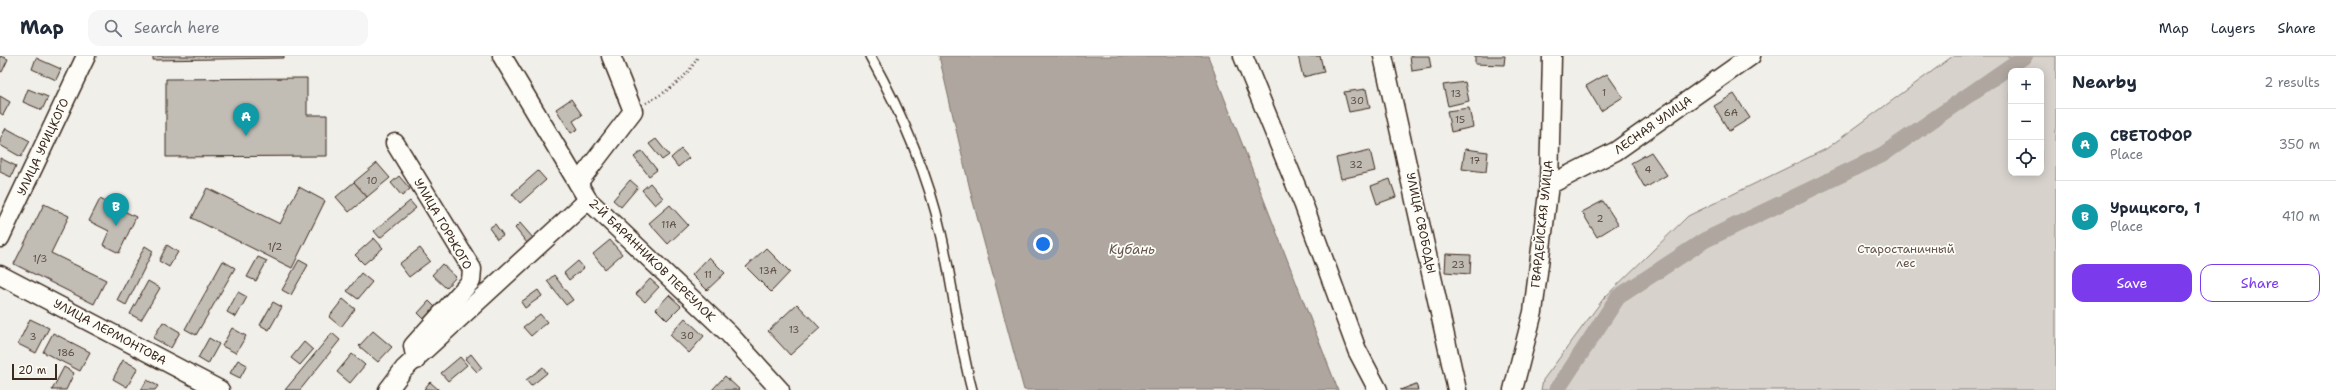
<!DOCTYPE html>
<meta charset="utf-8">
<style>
:root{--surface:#fff;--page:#f6f6f7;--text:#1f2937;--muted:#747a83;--line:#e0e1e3;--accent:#7c3aed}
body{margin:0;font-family:"Shantell Sans",sans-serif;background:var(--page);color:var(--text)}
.controls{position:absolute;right:12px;top:12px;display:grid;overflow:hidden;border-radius:8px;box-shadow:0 2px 10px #0003}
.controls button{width:36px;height:36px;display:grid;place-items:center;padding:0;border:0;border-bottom:1px solid var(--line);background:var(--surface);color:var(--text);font:20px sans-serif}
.scale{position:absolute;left:12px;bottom:10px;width:45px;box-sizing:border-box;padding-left:4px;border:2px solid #3b2a1e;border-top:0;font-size:11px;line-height:14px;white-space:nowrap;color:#3b2a1e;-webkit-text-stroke:3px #fdfcf7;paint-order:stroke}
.you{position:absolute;left:1043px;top:188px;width:14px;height:14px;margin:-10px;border:3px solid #fff;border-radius:50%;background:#1a73e8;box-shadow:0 0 0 6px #1a73e833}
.badge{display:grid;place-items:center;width:26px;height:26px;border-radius:50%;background:var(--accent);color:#fff;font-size:13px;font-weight:700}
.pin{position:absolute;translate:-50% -33px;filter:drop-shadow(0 1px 2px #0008)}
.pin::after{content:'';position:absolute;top:21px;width:14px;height:12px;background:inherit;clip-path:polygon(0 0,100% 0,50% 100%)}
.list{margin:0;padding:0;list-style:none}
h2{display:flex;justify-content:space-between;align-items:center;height:52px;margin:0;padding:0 16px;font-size:17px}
h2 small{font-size:13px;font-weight:400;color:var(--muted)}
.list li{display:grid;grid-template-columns:26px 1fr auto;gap:12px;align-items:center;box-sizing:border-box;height:72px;padding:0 16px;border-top:1px solid var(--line)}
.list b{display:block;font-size:15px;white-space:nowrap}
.list p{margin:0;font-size:13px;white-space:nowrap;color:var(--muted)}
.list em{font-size:13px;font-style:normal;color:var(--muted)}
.actions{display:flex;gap:8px;padding:12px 16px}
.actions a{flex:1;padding:9px 0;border:1px solid var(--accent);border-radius:12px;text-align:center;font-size:14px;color:var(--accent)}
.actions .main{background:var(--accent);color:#fff}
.icon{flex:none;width:22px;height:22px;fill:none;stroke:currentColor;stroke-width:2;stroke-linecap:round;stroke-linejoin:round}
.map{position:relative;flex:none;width:2056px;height:334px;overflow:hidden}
header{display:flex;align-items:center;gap:24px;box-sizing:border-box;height:56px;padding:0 20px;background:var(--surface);border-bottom:1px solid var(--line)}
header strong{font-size:19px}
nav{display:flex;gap:22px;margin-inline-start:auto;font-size:14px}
.search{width:280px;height:36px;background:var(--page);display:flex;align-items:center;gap:10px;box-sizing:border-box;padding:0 14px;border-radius:12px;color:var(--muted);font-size:15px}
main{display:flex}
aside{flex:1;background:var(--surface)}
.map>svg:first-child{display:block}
</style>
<header>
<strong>Map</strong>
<div class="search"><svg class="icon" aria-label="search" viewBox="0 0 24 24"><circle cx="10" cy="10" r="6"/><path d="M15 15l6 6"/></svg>Search here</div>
<nav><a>Map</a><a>Layers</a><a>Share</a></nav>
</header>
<main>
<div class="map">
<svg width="2056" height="334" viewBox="0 0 2056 334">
<rect width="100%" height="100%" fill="#f1efea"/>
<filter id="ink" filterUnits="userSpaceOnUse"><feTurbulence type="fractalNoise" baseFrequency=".025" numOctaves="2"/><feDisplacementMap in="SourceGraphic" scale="8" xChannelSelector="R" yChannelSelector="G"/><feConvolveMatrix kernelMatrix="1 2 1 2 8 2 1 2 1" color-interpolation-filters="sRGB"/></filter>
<g filter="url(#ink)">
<!-- green -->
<path fill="#d7d2cc" stroke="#897e75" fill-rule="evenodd" d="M 1953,0 L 2056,0 L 2056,334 L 1541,334 L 1543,324 L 1604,242 L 1688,160 L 1826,93 ZM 2011,15 L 2041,15 L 2041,117 L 2011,117 Z"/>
<!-- water -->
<polygon fill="#aea69f" stroke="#80746b" points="939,0 1208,0 1338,334 1024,334 972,142"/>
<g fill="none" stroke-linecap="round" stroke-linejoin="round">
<!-- canal -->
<polyline stroke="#aea69f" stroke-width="16" points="1557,334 1618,241 1705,184 1882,99 2025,0"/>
</g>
<!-- building -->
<g fill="#c1bcb4" stroke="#3b2a1e">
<polygon points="0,0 8,3 2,16 0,15"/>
<polygon points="153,0 284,0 284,2 153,4"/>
<polygon points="1298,0 1320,0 1324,16 1303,21"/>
<polygon points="1410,0 1429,0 1431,12 1412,15"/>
<polygon points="1475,0 1505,0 1504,9 1475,8"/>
<polygon points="36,2 61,13 56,24 32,13"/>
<polygon points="1607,18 1623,41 1601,55 1586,30"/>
<polygon points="307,22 307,59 327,59 327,100 166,101 166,23"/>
<polygon points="1465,26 1469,45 1448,50 1443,29"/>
<polygon points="28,33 48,41 42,54 23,46"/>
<polygon points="1366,33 1370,52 1349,56 1344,36"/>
<polygon points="1734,38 1750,62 1729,75 1714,50"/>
<polygon points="0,40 10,46 3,59 0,57"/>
<polygon points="571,43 582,59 573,65 578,73 571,77 556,53"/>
<polygon points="1469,52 1473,71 1451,76 1447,55"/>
<polygon points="6,72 30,85 21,101 0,89 0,83"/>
<polygon points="656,83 669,99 662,104 649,88"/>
<polygon points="681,93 689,102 678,111 671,102"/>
<polygon points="1465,93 1488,96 1486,116 1462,113"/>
<polygon points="1370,94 1375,115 1341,123 1336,102"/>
<polygon points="642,95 657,114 649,120 634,101"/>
<polygon points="1651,96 1667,119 1645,132 1631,107"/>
<polygon points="0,102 16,110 11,121 0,116"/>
<polygon points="377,107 390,122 367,141 354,126"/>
<polygon points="538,115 546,124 520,147 512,138"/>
<polygon points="399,120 410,133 402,140 391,127"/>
<polygon points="1390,123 1396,141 1377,148 1371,130"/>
<polygon points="630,124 638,131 621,151 613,144"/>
<polygon points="354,126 367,141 349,156 336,141"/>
<polygon points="650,127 663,142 655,149 642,134"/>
<polygon points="299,131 325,145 292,212 192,162 207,132 280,168"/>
<polygon points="100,143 136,161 119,197 103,189 109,175 89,165"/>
<polygon points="410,145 416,152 380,182 374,175"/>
<polygon points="1603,145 1618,168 1597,181 1582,156"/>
<polygon points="44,148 69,160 51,197 106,224 94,248 14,208"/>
<polygon points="670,149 688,169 668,188 649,167"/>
<polygon points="520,167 533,182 527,187 515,172"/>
<polygon points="495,168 503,179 497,183 489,172"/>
<polygon points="374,182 383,192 364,208 355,199"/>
<polygon points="610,184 622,198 605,213 593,198"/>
<polygon points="167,189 178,196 169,211 159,205"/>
<polygon points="145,190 153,195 126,249 117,244"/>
<polygon points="420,192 430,205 409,221 399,208"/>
<polygon points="766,192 790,216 771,236 746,211"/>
<polygon points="1446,198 1471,199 1470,218 1445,216"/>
<polygon points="258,201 267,205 256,225 247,221"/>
<polygon points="709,201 725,217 707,234 692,219"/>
<polygon points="299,204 308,209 291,239 282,234"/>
<polygon points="223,205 235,212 196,279 185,273"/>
<polygon points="578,205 584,212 569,224 564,217"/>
<polygon points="442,208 456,221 446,232 432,219"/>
<polygon points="361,217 372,226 358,243 347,235"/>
<polygon points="554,219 573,244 566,249 547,225"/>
<polygon points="650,223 659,231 645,246 636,238"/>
<polygon points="148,225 160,232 141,264 130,258"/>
<polygon points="538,234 542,240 525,252 521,246"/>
<polygon points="238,236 247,241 236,261 227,256"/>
<polygon points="669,239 681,250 667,264 656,253"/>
<polygon points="343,243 355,253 341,271 329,261"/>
<polygon points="429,245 437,253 426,265 418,257"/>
<polygon points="273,246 282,251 269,274 260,269"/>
<polygon points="797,248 820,272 790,299 768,275"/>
<polygon points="540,258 547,266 531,280 523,271"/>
<polygon points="685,262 704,280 689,297 670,279"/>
<polygon points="30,263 49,272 36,297 18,288"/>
<polygon points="163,266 180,276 171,292 153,282"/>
<polygon points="232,272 246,280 236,297 222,290"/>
<polygon points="373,275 392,291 378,306 359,290"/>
<polygon points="53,277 90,296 80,315 43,296"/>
<polygon points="332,277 340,284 300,334 285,334"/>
<polygon points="209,282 219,288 208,308 198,302"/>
<polygon points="304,286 313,294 300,309 291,302"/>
<polygon points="352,298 365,309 350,327 337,316"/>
<polygon points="471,298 482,312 477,316 465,303"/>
<polygon points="460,301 467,309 448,325 441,317"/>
<polygon points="123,304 138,312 127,331 113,323"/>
<polygon points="238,304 247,309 240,322 230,317"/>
<polygon points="64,311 74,317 66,334 52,334"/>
<polygon points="543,311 547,317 531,330 526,324"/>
<polygon points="725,320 740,334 712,334"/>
<polygon points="147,324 158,330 155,334 141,334"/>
<polygon points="430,326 439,334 424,333"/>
<polygon points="1416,328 1418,334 1400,334"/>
</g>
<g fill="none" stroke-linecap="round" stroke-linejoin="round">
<!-- lane casing -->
<g stroke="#3b2a1e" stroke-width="12">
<path id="lane" d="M 870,0 C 901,56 927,114 941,177 C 953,229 958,282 972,334"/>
</g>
<!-- street casing -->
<g stroke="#3b2a1e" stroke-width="21">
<g id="street">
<polyline points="502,0 588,144 729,278 780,334"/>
<polyline points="1243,0 1303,147 1357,294 1378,334"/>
<polyline points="1383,0 1457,334"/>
<polyline points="395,87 472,213 471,225 413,290 416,304"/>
<polyline points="578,127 633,55 611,0"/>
<polyline points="1549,129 1616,95 1751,0"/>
<polyline points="0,182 86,0"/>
<polyline points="0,219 220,334"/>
<polyline points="388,334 404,313 588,144"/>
<polyline points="1513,334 1533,256 1549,129 1552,0"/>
</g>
</g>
<!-- path -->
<path stroke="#3b2a1e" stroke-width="2.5" stroke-dasharray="1 3" stroke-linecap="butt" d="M 646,47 C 665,37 689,21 698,0"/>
<!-- lane -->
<use href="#lane" stroke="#fdfcf7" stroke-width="9"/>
<!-- street -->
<use href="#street" stroke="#fdfcf7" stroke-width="18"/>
</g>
</g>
<g text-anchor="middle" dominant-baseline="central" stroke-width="3.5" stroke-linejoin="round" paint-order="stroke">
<!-- number labels -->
<g font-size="10" fill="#5c4e44">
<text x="1604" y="36">1</text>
<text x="1456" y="37">13</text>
<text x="1357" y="44">30</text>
<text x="1731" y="56">6А</text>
<text x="1460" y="63">15</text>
<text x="1475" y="104">17</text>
<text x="1356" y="108">32</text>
<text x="1648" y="113">4</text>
<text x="372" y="124">10</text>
<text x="1600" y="162">2</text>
<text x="669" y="168">11А</text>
<text x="275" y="190">1/2</text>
<text x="40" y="202">1/3</text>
<text x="1458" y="208">23</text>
<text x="768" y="214">13А</text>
<text x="708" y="218">11</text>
<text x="794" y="273">13</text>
<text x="687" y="279">30</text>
<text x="33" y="280">3</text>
<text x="66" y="296">186</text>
</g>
<!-- street labels -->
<g font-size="12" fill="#3b2a1e" stroke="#fdfcf7">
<text transform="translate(1653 69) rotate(-35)">ЛЕСНАЯ УЛИЦА</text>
<text transform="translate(43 91) rotate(-65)">УЛИЦА УРИЦКОГО</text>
<text transform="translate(1421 167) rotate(78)">УЛИЦА СВОБОДЫ</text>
<text transform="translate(443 168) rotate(60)">УЛИЦА ГОРЬКОГО</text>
<text transform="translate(1542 168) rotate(-84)">ГВАРДЕЙСКАЯ УЛИЦА</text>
<text transform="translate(652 204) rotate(44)">2-Й БАРАННИКОВ ПЕРЕУЛОК</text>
<text transform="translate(110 276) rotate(28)">УЛИЦА ЛЕРМОНТОВА</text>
</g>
<!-- park labels -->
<g font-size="12" fill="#62544a" stroke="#fdfcf7">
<text x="1906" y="193">Старостаничный<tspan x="1906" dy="14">лес</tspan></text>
</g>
<!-- water labels -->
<g font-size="13" font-style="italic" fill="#63554b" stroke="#fdfcf7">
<text x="1132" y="193">Кубань</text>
</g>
</g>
</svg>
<div class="controls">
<button>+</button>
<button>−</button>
<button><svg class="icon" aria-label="locate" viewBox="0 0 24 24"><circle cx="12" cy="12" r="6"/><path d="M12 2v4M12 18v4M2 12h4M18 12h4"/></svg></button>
</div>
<div class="scale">20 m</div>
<div class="you"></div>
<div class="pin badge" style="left:246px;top:80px;background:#0f9aa8">A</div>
<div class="pin badge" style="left:116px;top:170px;background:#0f9aa8">B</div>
</div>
<aside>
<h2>Nearby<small>2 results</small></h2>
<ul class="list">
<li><span class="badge" style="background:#0f9aa8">A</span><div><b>СВЕТОФОР</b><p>Place</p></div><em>350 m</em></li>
<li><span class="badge" style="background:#0f9aa8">B</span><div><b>Урицкого, 1</b><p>Place</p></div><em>410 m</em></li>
</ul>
<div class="actions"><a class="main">Save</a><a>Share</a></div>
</aside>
</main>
